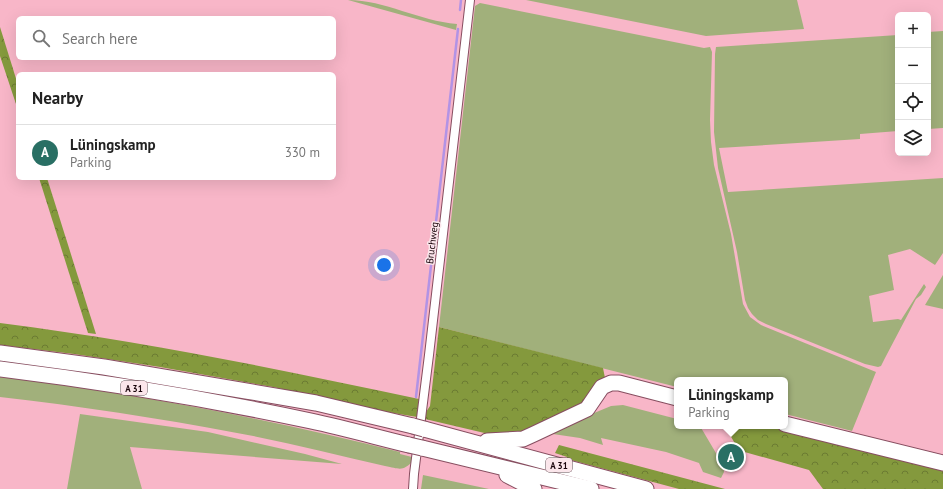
<!DOCTYPE html>
<meta charset="utf-8">
<style>
:root{--surface:#fff;--page:#f2f2f2;--text:#222;--muted:#767676;--line:#e0e0e0;--accent:#296f64}
body{margin:0;font-family:"PT Sans",sans-serif;background:var(--page);color:var(--text)}
.controls{position:absolute;right:12px;top:12px;display:grid;overflow:hidden;border-radius:6px;box-shadow:0 4px 16px #0002}
.controls button{width:36px;height:36px;display:grid;place-items:center;padding:0;border:0;border-bottom:1px solid var(--line);background:var(--surface);color:var(--text);font:20px sans-serif}
.you{position:absolute;left:384px;top:265px;width:14px;height:14px;margin:-10px;border:3px solid #fff;border-radius:50%;background:#1a73e8;box-shadow:0 0 0 6px #1a73e833}
.badge{display:grid;place-items:center;width:26px;height:26px;border-radius:50%;background:var(--accent);color:#fff;font-size:13px;font-weight:700}
.pin{position:absolute;translate:-50% -50%;border:2px solid #fff;box-shadow:0 1px 4px #0006}
.popup{position:absolute;left:674px;top:377px;width:114px;height:52px;box-sizing:border-box;display:grid;place-content:center;border-radius:6px;background:var(--surface);filter:drop-shadow(0 1px 3px #0005);font-size:13px;white-space:nowrap;color:var(--muted)}
.popup b{font-size:15px;color:var(--text)}
.popup::after{content:'';position:absolute;left:50%;top:100%;margin-left:-8px;border:8px solid transparent;border-top-color:var(--surface)}
.list{margin:0;padding:0;list-style:none}
h2{display:flex;justify-content:space-between;align-items:center;height:52px;margin:0;padding:0 16px;font-size:17px}
h2 small{font-size:13px;font-weight:400;color:var(--muted)}
.list li{display:grid;grid-template-columns:26px 1fr auto;gap:12px;align-items:center;box-sizing:border-box;height:56px;padding:0 16px;border-top:1px solid var(--line)}
.list b{display:block;font-size:15px;white-space:nowrap}
.list p{margin:0;font-size:13px;white-space:nowrap;color:var(--muted)}
.list em{font-size:13px;font-style:normal;color:var(--muted)}
.icon{flex:none;width:22px;height:22px;fill:none;stroke:currentColor;stroke-width:2;stroke-linecap:round;stroke-linejoin:round}
.map{position:relative;flex:none;width:943px;height:489px;overflow:hidden}
.search{position:absolute;background:var(--surface);box-shadow:0 4px 16px #0002;left:16px;top:16px;width:320px;height:44px;display:flex;align-items:center;gap:10px;box-sizing:border-box;padding:0 14px;border-radius:6px;color:var(--muted);font-size:15px}
.panel{position:absolute;background:var(--surface);box-shadow:0 4px 16px #0002;left:16px;top:72px;width:320px;height:108px;border-radius:6px}
.map>svg:first-child{display:block}
</style>
<div class="map">
<svg width="943" height="489" viewBox="0 0 943 489">
<defs>
<pattern id="forest-crowns" width="20" height="18" patternUnits="userSpaceOnUse"><rect width="20" height="18" fill="#84993d"/><path d="M2 6a3 3 0 1 1 6 0M12 15a3 3 0 1 1 6 0" fill="none" stroke="#6b7b32"/></pattern>
</defs>
<rect width="100%" height="100%" fill="#f8b6c8"/>
<!-- grass -->
<g fill="#a1b07b">
<path d="M 348,0 C 385,0 419,21 457,24 L 456,30 Z"/>
<polygon points="526,0 797,0 804,29 706,36"/>
<polygon points="480,3 704,48 710,47 712,52 710,120 711,142 714,165 731,234 743,304 750,317 761,325 876,372 852,431 785,414 785,380 677,380 677,387 439,327 475,6"/>
<polygon points="943,31 943,128 928,129 928,32"/>
<polygon points="898,35 898,131 860,134 860,139 719,148 728,192 943,178 943,253 935,265 910,249 888,255 894,290 869,296 873,322 898,319 901,320 924,284 926,287 921,295 916,299 885,358 881,366 878,367 865,364 766,324 758,320 752,314 748,308 745,300 737,252 718,168 714,132 715,54 716,47"/>
<polygon points="943,275 943,309 925,305"/>
<path d="M 0,377 C 135,393 268,419 400,452 L 400,454 L 412,457 L 414,460 C 402,472 401,469 385,466 C 336,455 287,442 237,433 C 158,418 79,406 0,397 Z"/>
<polygon points="623,405 677,419 677,426 700,426 723,465 724,472 721,478 703,472 699,463 666,452 601,438 603,445 580,438 546,433 611,406"/>
<polygon points="80,414 208,432 305,454 342,464 130,447 142,489 67,489"/>
<polygon points="423,475 489,489 421,489"/>
</g>
<!-- forest -->
<g fill="url(#forest-crowns)">
<polygon points="0,27 18,85 18,110 0,56"/>
<polygon points="39,178 47,178 96,334 88,333"/>
<path d="M 0,323 C 142,341 279,369 419,399 L 417,417 L 387,412 L 273,387 L 160,367 L 74,354 L 0,345 Z"/>
<polygon points="439,327 603,368 605,378 588,404 520,433 493,435 425,419 426,412 430,406"/>
<polygon points="734,426 773,426 943,469 943,489 823,489 809,470 741,451 737,447 730,435"/>
<polygon points="559,445 725,489 679,489 567,459 567,457 555,453"/>
</g>
<g fill="none" stroke-linecap="round" stroke-linejoin="round">
<!-- stream -->
<g stroke="#b293e5" stroke-width="2.5">
<polyline points="460,10 461,0"/>
<polyline points="416,397 458,29"/>
</g>
<!-- street casing -->
<g stroke="#874e60" stroke-width="10">
<polyline id="street" points="413,489 414,474 429,355 470,0"/>
</g>
<!-- highway casing -->
<g stroke="#874e60" stroke-width="17">
<g id="highway">
<polyline points="0,353 104,367 246,391 316,403 413,426"/>
<path d="M 0,369 C 105,382 208,399 311,421 C 344,428 376,437 409,445"/>
<polyline points="785,424 943,463"/>
<polyline points="424,429 646,489"/>
<polyline points="487,441 523,439 534,434 587,409 602,387 611,383 619,383 677,398"/>
<polyline points="422,448 591,489"/>
<polyline points="507,475 534,489"/>
</g>
</g>
<!-- street -->
<use href="#street" stroke="#fff" stroke-width="8"/>
<!-- highway -->
<use href="#highway" stroke="#fff" stroke-width="15"/>
<!-- highway-bridge casing -->
<g stroke="#874e60" stroke-width="17" stroke-linecap="butt">
<g id="highway-bridge">
<polyline points="413,426 424,429"/>
<polyline points="409,445 422,448"/>
</g>
</g>
<!-- highway-bridge -->
<use href="#highway-bridge" stroke="#fff" stroke-width="15"/>
</g>
<g text-anchor="middle" dominant-baseline="central" stroke-width="3" stroke-linejoin="round" paint-order="stroke">
<!-- shield labels -->
<g fill="#fbe6eb" stroke="#5e484f" stroke-width="1">
<rect x="121" y="381" width="26" height="14" rx="3"/>
<rect x="546" y="458" width="26" height="14" rx="3"/>
</g>
<g font-size="9" font-weight="bold" fill="#1a050c">
<text x="134" y="388">A 31</text>
<text x="559" y="465">A 31</text>
</g>
<!-- street labels -->
<g font-size="10" fill="#1a050c" stroke="#fbe6eb">
<text transform="translate(432 243) rotate(-83)">Bruchweg</text>
</g>
</g>
</svg>
<div class="controls">
<button>+</button>
<button>−</button>
<button><svg class="icon" aria-label="locate" viewBox="0 0 24 24"><circle cx="12" cy="12" r="6"/><path d="M12 2v4M12 18v4M2 12h4M18 12h4"/></svg></button>
<button><svg class="icon" aria-label="layers" viewBox="0 0 24 24"><path d="M12 4l9 5-9 5-9-5zM3 14l9 5 9-5"/></svg></button>
</div>
<div class="you"></div>
<div class="pin badge" style="left:731px;top:457px">A</div>
<div class="popup"><b>Lüningskamp</b>Parking</div>
<div class="search"><svg class="icon" aria-label="search" viewBox="0 0 24 24"><circle cx="10" cy="10" r="6"/><path d="M15 15l6 6"/></svg>Search here</div>
<section class="panel">
<h2>Nearby<small></small></h2>
<ul class="list">
<li><span class="badge">A</span><div><b>Lüningskamp</b><p>Parking</p></div><em>330 m</em></li>
</ul>
</section>
</div>
